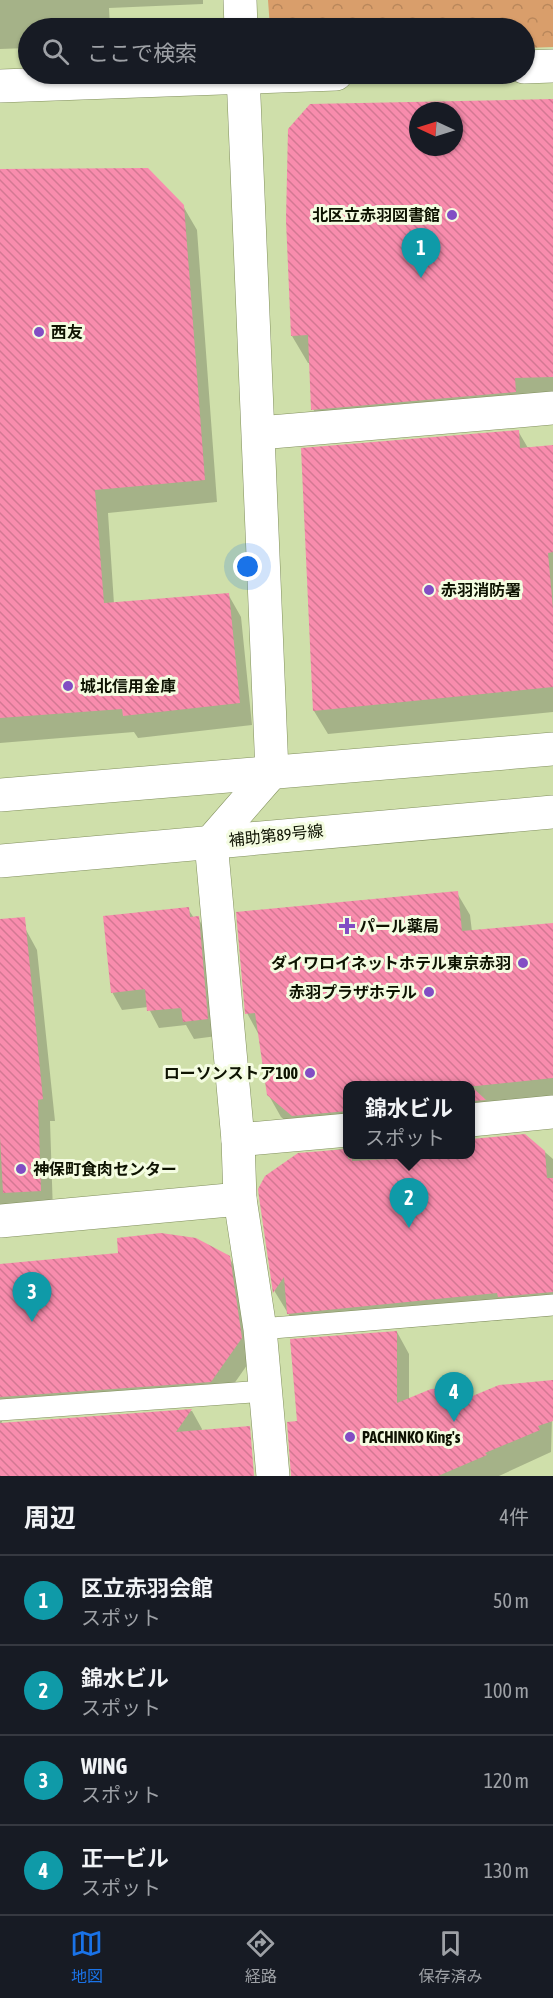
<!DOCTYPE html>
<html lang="ja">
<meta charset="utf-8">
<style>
:root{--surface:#171b24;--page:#242831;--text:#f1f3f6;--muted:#9ea1a6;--line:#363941;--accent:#1a73e8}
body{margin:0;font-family:"Asap Condensed","Noto Sans JP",sans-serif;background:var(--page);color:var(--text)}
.compass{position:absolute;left:409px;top:102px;width:54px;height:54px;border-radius:50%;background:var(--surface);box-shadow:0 2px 4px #0004;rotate:274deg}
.you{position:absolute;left:248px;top:567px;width:21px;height:21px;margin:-15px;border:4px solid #fff;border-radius:50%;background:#1a73e8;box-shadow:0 0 0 9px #1a73e833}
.badge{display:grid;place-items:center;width:39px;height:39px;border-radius:50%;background:var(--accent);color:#fff;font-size:20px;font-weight:700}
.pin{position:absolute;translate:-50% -50px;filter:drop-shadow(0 2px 3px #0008)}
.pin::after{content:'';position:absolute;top:32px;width:21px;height:18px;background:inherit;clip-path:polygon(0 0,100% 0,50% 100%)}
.popup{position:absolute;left:343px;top:1081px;width:132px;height:78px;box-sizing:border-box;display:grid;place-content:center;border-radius:12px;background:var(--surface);filter:drop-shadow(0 2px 4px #0005);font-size:20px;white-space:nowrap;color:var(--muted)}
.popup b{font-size:22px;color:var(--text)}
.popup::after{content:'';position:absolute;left:50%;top:100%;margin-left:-12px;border:12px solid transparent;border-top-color:var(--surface)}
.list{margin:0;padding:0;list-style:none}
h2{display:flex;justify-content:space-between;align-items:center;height:78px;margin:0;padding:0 24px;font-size:26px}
h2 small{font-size:20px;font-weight:400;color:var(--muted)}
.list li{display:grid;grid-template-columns:39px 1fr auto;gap:18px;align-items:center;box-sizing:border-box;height:90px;padding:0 24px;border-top:2px solid var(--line)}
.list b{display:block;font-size:22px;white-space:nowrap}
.list p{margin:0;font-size:20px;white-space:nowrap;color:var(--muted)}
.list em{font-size:20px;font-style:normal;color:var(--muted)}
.icon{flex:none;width:33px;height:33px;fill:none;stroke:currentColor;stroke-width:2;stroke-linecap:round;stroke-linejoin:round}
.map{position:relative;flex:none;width:553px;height:1476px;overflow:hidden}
.search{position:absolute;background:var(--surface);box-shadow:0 2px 4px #0004;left:18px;right:18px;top:18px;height:66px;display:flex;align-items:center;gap:15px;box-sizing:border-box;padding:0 21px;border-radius:33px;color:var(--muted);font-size:22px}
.sheet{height:438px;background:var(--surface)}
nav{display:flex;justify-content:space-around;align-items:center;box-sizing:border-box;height:84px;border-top:2px solid var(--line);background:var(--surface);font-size:16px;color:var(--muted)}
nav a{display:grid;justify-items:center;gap:3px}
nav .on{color:var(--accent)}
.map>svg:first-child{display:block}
</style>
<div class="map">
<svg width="553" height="1476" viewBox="0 0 553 1476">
<defs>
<pattern id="park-crowns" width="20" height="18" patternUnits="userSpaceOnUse" patternTransform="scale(1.5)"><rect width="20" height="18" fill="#d99e6b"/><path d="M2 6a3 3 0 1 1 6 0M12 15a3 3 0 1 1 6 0" fill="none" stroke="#b9875b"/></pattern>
<pattern id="building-back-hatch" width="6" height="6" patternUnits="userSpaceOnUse" patternTransform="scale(1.5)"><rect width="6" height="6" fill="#f88cad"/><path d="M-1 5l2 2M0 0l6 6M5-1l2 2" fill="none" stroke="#d37893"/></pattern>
</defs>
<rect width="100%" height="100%" fill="#cfdfaa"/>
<!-- park -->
<polygon fill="url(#park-crowns)" points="268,0 553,0 553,47 525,48 524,28 270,28"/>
<!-- shadow -->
<g fill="#0003" fill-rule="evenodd">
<polygon points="0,0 203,0 203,4 109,8 110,28 28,28 28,48 0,49"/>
<path d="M 553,101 L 553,404 L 328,436 L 313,409 L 311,363 L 308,363 L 292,336 L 311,106 ZM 418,111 L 454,111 L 454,147 L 418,147 Z"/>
<polygon points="0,171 183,206 197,230 217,502 108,513 114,604 228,594 241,617 252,725 138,738 134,732 0,743"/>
<polygon points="518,431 528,448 553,447 553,712 328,734 314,711"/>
<polygon points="457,893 470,915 472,932 553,924 553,1101 470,1128 470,1086 348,1086 348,1134 306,1138 281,1117 268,1094 259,1035 247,1013"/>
<polygon points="188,909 194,918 198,918 208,935 217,1036 194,1039 186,1025 159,1028 148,1007 122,1010 112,992"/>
<polygon points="25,928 37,950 55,1121 50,1121 53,1213 0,1215 0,931"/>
<polygon points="525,1135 553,1159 553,1316 302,1336 275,1292 260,1197 299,1155 348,1148 348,1154 470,1154 470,1140"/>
<polygon points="229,1257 240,1277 252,1358 222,1401 3,1419 1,1424 192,1411 202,1429 201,1432 245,1476 0,1476 0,1266"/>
<polygon points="397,1332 409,1354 409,1400 463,1401 553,1382 551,1452 499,1476 293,1476 298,1423"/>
</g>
<!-- building -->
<g fill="url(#building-back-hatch)" fill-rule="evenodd">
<path d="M 553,99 L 553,377 L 515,378 L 516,392 L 311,410 L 308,335 L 291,336 L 286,220 L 288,129 L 310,104 ZM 418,111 L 454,111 L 454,147 L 418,147 Z"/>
<polygon points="148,168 184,205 205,480 95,490 104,603 229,593 240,703 123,716 122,709 0,718 0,169"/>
<polygon points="519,430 520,448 553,445 553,552 548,553 553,609 553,687 313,711 301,448"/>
<polygon points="458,891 462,931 553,923 553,1078 476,1086 348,1086 348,1111 292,1116 267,1095 255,1013 245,1014 236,912"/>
<polygon points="189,907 190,917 199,916 208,1019 183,1022 181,1008 147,1011 145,989 111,993 103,916"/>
<polygon points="25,917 43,1099 38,1100 41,1191 3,1193 0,1136 0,919"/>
<polygon points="471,1086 486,1100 471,1101"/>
<polygon points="525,1134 545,1151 547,1178 553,1178 553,1292 498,1297 497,1293 287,1314 284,1277 273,1293 259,1197 258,1189 265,1176 298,1153 348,1149 348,1159 352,1158 352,1161 471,1155 471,1139"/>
<polygon points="161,1233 196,1238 230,1256 242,1338 211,1382 0,1397 0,1264 118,1253 117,1238"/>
<polygon points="397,1331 397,1403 431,1389 457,1388 463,1400 499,1385 553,1380 553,1421 538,1426 540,1430 485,1453 487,1455 438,1476 291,1476 287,1422 297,1421 290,1339"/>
<polygon points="192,1409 176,1432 250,1426 254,1476 0,1476 0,1423"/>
</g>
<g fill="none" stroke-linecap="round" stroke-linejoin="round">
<!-- lane casing -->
<g stroke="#818f5d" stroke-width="22">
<g id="lane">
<polyline points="260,1329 553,1305"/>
<polyline points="0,1410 265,1391"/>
</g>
</g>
<!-- street casing -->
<g stroke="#818f5d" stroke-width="34">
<g id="street">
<polyline points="240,0 241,28"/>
<polyline points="524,67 553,66"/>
<polyline points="243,74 272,772 211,842 238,1140 240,1199 260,1329 273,1476"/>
<polyline points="0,86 336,74"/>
<polyline points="259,433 553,408"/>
<polyline points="470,1120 553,1112"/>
<polyline points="238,1140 348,1130"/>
<polyline points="0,1221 240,1199"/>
</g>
</g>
<!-- secondary casing -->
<g stroke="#818f5d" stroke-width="34">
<g id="secondary">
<polyline points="0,795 553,749"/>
<polyline points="0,861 553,812"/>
</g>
</g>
<!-- lane -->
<use href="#lane" stroke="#fff" stroke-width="21"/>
<!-- street -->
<use href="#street" stroke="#fff" stroke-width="33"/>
<!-- secondary -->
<use href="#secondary" stroke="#fff" stroke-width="33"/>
</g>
<!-- markers -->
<g fill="#824dc4" stroke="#f4fce1" stroke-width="2">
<circle cx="452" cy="215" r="6"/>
<circle cx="39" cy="332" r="6"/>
<circle cx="429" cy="590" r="6"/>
<circle cx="68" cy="686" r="6"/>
<path d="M344 917h6v6h6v6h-6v6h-6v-6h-6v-6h6z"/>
<circle cx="523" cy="963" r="6"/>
<circle cx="429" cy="992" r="6"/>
<circle cx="310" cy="1073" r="6"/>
<circle cx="21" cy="1169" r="6"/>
<circle cx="350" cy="1437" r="6"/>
</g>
<g text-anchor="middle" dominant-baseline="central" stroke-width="6" stroke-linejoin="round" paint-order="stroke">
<!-- poi labels -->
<g font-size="16" font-weight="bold" fill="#0e1302" stroke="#f4fce1" text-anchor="start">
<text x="440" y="215" text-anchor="end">北区立赤羽図書館</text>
<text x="51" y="332">西友</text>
<text x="441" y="590">赤羽消防署</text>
<text x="80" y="686">城北信用金庫</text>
<text x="359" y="926">パール薬局</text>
<text x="511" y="963" text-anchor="end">ダイワロイネットホテル東京赤羽</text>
<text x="417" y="992" text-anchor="end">赤羽プラザホテル</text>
<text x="298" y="1073" text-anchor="end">ローソンストア100</text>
<text x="33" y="1169">神保町食肉センター</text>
<text x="362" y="1437">PACHINKO King's</text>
</g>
<!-- street labels -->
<g font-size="16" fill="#0e1302" stroke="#f4fce1">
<text transform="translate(276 835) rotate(-6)">補助第89号線</text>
</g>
</g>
</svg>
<svg class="compass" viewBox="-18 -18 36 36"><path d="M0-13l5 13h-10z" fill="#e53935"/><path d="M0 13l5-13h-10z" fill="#9ea1a6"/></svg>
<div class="you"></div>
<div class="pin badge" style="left:421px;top:278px;background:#0f9aa8">1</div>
<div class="pin badge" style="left:409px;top:1228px;background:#0f9aa8">2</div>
<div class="popup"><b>錦水ビル</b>スポット</div>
<div class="pin badge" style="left:32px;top:1322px;background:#0f9aa8">3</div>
<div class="pin badge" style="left:454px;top:1422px;background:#0f9aa8">4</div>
<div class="search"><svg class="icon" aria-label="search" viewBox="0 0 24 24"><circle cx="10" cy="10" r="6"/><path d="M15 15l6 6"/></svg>ここで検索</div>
</div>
<section class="sheet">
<h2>周辺<small>4件</small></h2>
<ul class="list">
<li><span class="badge" style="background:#0f9aa8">1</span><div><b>区立赤羽会館</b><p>スポット</p></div><em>50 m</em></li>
<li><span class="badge" style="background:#0f9aa8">2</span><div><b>錦水ビル</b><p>スポット</p></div><em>100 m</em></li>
<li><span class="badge" style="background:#0f9aa8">3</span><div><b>WING</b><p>スポット</p></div><em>120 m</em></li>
<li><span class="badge" style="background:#0f9aa8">4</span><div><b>正一ビル</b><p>スポット</p></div><em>130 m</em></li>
</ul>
</section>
<nav>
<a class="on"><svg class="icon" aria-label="map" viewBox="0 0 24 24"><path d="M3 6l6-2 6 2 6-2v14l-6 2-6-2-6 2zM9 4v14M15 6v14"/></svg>地図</a>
<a><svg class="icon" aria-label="directions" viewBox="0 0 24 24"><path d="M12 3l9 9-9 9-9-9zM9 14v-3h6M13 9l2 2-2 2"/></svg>経路</a>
<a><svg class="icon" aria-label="saved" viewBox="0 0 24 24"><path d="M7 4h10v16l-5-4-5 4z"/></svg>保存済み</a>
</nav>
